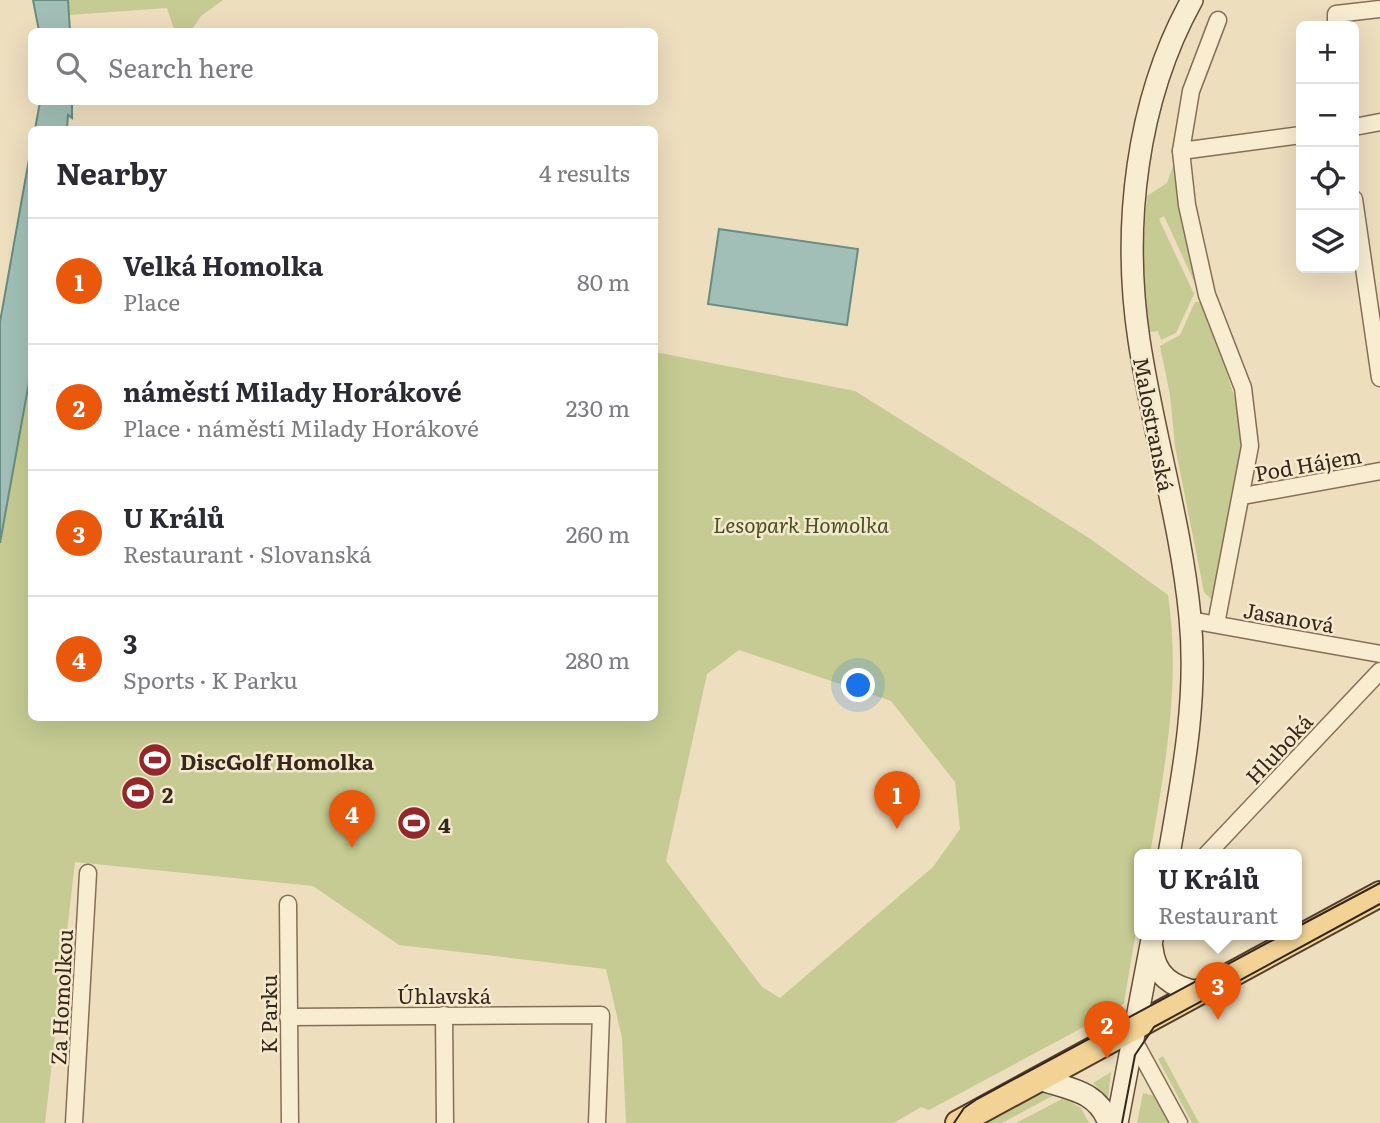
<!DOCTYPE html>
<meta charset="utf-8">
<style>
:root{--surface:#fff;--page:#f7f7f7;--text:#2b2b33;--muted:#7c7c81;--line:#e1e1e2;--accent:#ea580c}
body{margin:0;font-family:Literata,serif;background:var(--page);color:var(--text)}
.controls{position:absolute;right:21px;top:21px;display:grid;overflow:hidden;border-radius:10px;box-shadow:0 7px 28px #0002}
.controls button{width:63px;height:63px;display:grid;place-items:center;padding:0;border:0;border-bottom:2px solid var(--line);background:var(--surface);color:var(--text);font:35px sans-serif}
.you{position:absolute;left:859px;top:686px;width:24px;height:24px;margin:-18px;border:5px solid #fff;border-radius:50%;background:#1a73e8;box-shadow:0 0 0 10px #1a73e833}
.badge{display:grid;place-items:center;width:46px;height:46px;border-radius:50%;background:var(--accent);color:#fff;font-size:23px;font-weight:700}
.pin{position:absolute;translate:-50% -58px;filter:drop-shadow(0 2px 4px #0008)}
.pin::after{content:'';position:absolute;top:37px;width:24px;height:21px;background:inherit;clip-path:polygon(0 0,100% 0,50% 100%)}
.popup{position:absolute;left:1134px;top:849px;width:168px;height:91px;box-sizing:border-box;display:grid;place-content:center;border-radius:10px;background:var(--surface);filter:drop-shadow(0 2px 5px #0005);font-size:23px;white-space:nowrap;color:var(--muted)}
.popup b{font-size:26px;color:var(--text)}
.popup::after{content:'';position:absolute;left:50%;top:100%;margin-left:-14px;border:14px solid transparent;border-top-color:var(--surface)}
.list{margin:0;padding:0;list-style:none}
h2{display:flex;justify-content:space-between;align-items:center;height:91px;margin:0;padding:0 28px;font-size:30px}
h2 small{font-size:23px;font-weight:400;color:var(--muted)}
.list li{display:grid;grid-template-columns:46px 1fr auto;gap:21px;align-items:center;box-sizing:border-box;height:126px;padding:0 28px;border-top:2px solid var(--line)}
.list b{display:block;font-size:26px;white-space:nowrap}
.list p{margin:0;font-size:23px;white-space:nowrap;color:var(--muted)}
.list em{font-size:23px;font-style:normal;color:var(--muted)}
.icon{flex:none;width:38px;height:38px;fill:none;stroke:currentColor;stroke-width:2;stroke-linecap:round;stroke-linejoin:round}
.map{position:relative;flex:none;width:1380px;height:1123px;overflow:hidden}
.search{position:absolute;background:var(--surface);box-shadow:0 7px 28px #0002;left:28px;top:28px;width:630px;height:77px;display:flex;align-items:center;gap:18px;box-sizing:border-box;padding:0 24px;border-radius:10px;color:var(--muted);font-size:26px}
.panel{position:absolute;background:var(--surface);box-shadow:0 7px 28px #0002;left:28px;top:126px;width:630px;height:595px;border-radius:10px}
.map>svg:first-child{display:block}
</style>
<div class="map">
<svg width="1380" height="1123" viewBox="0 0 1380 1123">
<rect width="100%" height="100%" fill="#eddebe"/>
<!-- green -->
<g fill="#c5cb92" fill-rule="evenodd">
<polygon points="68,0 223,0 201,16 191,31 175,32 167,8 69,15"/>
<path d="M 1174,163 L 1198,290 L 1164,216 L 1159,219 L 1194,294 L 1176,333 L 1161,340 L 1158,331 L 1150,332 C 1141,287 1143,242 1147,196 L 1167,183 Z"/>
<polygon points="1195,302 1204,302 1235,399 1239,402 1243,456 1214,602 1204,592 1175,446 1170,395 1160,346 1180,335"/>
<path d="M 655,352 L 855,391 L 1089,538 L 1168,595 C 1181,682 1165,768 1150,854 L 1139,854 L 1139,913 L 1124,1003 L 1119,1008 L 929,1110 L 921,1107 L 894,1123 L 626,1123 L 622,1038 L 606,969 L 399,945 L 313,886 L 75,862 L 45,1123 L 0,1123 L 0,543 L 31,371 L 32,718 L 654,718 ZM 739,650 L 891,701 L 955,782 L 960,829 L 933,867 L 780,998 L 762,987 L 666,861 L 707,674 Z"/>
<polygon points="1163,1056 1199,1123 1192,1123 1158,1059"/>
<polygon points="1111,1072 1108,1098 1093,1083"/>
<polygon points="1046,1088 1065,1089 1002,1123 979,1123"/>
<polygon points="1143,1093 1154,1096 1168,1123 1137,1123"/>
<polygon points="1064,1098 1081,1108 1089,1123 1016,1123"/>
</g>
<!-- water -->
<g fill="#a1bfb6" stroke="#698c83" stroke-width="2">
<polygon points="33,0 68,0 70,31 39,31"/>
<polygon points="40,102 72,102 72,118 68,115 67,129 35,129"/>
<polygon points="31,148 31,371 0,543 0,322"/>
<polygon points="719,229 858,249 847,325 708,304"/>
</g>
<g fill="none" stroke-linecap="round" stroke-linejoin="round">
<!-- street casing -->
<g stroke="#856f57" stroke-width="19">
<g id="street">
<polyline points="1336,26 1336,14 1380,9"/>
<polyline points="1354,127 1380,122"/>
<polyline points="1181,151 1301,135"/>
<polyline points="1354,199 1380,378"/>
<polyline points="1243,496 1380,471"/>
<polyline points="1190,620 1380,654"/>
<polyline points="1216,624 1250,446 1243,388 1207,295 1187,205 1181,151 1191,91 1218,20"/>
<polyline points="1207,854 1380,671"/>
<polyline points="288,904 290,1123"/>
<polyline points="444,1015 445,1123"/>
<polyline points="288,1017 601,1015 597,1123"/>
<polyline points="1132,1037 1179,1123"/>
<polyline points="74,1123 88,873"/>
</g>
</g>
<!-- secondary casing -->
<g stroke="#67503a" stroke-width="24">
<g id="secondary">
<path d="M 1169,854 C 1183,775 1198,697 1190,617 C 1181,523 1153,433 1139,340 C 1122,227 1136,101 1192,0"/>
<path d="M 1152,948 C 1155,976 1172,987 1198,992"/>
<path d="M 1039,1079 C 1068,1089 1097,1090 1109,1123"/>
<polyline points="1117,1123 1153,934"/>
</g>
</g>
<!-- primary casing -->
<g stroke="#533d2c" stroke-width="28">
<polyline id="primary" points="958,1123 1380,894"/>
</g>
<!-- street -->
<use href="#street" stroke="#f8ecd1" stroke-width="16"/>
<!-- secondary -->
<use href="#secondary" stroke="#f8ecd1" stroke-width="21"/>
<!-- primary -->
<use href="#primary" stroke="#f2d395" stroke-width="24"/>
<!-- tram -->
<g stroke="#35271c" stroke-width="2">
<polyline points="1297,927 1380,883"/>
<polyline points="954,1123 964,1108 977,1099 1284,934"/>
<polyline points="1122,1123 1135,1055 1154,1027 1380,904"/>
</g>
</g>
<!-- icons -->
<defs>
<g id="stadium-disc" transform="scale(1.75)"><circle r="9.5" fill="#94272a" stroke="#f5e9cd"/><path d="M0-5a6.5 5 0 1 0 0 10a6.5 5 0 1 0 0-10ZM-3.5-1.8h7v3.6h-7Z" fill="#fff"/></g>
</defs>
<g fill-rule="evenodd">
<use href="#stadium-disc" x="155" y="760"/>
<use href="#stadium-disc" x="138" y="793"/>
<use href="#stadium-disc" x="414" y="823"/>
</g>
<g text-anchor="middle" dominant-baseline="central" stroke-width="5" stroke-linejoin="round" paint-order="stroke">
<!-- street labels -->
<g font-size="21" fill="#35271c" stroke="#f5e9cd">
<text transform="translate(1155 424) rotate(79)">Malostranská</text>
<text transform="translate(1308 463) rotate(-10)">Pod Hájem</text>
<text transform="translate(1289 616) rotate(10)">Jasanová</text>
<text transform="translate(1278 748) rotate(-47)">Hluboká</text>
<text x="444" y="994">Úhlavská</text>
<text transform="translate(60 997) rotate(-87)">Za Homolkou</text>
<text transform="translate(267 1014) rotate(-90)">K Parku</text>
</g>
<!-- park labels -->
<g font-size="21" font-style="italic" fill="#465122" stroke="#f5e9cd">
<text x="801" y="523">Lesopark Homolka</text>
</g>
<!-- poi labels -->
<g font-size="21" font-weight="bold" fill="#35271c" stroke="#f5e9cd" text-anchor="start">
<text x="180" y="760">DiscGolf Homolka</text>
<text x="162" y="793">2</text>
<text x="438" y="823">4</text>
</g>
</g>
</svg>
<div class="controls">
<button>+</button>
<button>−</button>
<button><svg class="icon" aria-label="locate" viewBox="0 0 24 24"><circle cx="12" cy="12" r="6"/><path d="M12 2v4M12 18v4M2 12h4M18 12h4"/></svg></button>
<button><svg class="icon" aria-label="layers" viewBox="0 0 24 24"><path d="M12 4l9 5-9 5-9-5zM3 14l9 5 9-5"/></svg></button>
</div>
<div class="you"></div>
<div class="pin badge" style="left:897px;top:829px">1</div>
<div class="pin badge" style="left:1107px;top:1059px">2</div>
<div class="pin badge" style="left:1218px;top:1020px">3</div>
<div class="popup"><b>U Králů</b>Restaurant</div>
<div class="pin badge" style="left:352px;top:848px">4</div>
<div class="search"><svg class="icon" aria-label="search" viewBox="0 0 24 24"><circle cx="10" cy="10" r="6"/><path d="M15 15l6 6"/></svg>Search here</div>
<section class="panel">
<h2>Nearby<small>4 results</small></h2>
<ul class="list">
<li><span class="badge">1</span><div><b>Velká Homolka</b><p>Place</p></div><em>80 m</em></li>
<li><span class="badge">2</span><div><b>náměstí Milady Horákové</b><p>Place · náměstí Milady Horákové</p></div><em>230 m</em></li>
<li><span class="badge">3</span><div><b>U Králů</b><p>Restaurant · Slovanská</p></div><em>260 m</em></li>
<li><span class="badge">4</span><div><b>3</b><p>Sports · K Parku</p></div><em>280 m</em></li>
</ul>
</section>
</div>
